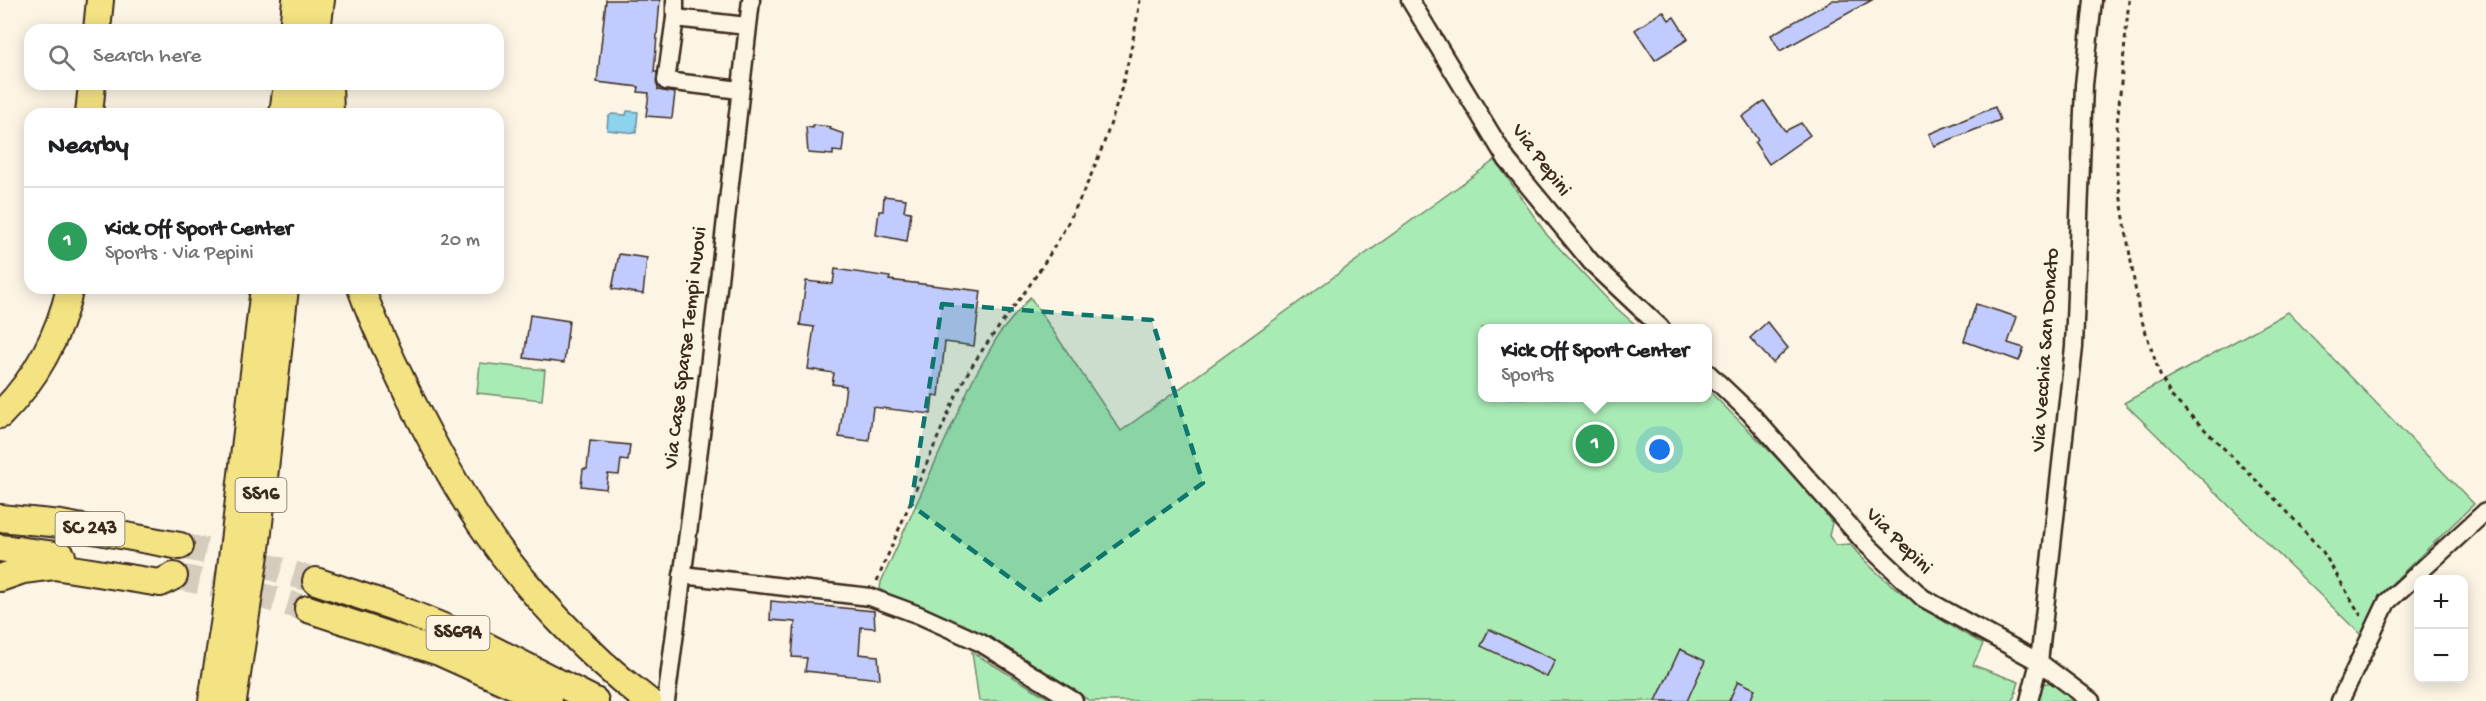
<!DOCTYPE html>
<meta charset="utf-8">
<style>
:root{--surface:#fff;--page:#f6f6f6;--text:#202124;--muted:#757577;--line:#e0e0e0;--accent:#3b2a1e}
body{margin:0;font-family:"Gochi Hand",sans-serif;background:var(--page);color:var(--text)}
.controls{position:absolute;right:18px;bottom:18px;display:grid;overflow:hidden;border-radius:12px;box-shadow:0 3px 15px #0003}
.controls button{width:54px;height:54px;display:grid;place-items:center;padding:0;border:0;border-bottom:2px solid var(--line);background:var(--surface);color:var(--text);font:30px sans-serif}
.you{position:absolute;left:1660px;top:450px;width:21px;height:21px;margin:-15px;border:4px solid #fff;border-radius:50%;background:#1a73e8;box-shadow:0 0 0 9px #1a73e833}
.badge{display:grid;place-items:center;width:39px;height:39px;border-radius:50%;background:var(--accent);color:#fff;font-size:20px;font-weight:700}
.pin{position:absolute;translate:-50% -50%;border:3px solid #fff;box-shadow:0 2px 6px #0006}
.popup{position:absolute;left:1478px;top:324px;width:234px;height:78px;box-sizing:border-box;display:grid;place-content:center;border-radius:12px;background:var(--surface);filter:drop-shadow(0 2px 4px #0005);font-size:20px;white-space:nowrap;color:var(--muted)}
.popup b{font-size:22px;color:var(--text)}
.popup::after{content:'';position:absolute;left:50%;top:100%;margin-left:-12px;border:12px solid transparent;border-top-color:var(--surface)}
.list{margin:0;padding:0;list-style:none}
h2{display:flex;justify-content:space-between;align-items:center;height:78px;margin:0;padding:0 24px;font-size:26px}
h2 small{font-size:20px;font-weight:400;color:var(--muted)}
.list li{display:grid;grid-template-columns:39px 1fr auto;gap:18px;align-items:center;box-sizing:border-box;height:108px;padding:0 24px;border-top:2px solid var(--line)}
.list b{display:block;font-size:22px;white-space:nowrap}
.list p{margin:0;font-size:20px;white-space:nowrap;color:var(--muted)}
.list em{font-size:20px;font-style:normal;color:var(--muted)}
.icon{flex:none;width:33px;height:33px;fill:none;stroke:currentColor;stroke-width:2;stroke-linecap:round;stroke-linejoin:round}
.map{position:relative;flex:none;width:2486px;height:701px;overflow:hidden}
.search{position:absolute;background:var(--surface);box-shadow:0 3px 15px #0003;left:24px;top:24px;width:480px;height:66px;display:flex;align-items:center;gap:15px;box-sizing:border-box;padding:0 21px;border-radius:18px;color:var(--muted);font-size:22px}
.panel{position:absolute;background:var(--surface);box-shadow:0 3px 15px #0003;left:24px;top:108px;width:480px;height:186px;border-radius:18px}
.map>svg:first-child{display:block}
</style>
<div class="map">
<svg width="2486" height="701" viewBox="0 0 2486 701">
<rect width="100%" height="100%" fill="#fcf5e5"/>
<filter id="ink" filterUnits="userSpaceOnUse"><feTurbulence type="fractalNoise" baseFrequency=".0167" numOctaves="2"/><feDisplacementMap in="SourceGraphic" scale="12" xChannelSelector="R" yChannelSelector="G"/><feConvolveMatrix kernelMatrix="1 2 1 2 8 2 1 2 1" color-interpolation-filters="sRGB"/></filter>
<g filter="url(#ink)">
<!-- green -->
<g fill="#a9ebb5" stroke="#728a6a" stroke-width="1.5">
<path d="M 1495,160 L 1547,235 L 1613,305 L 1639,328 L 1482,328 L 1482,398 L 1708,398 L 1708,390 L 1806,487 L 1832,523 L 1829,536 L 1836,545 L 1850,544 C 1881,584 1939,620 1983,644 L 1973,665 L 2019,682 L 2013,701 L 1090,701 C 1046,673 1002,646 955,623 C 933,612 898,603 880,589 L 881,582 L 972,381 L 999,334 L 1030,297 L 1121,431 Z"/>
<polygon points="2288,312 2474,504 2379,596 2362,636 2124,403"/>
<polygon points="480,363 545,370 542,400 477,393"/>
<polygon points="972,652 1048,698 1053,701 979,701"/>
<polygon points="2054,682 2084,701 2035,701 2041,684"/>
</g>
<!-- water -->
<polygon fill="#8cd3ed" stroke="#6c8f9a" stroke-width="1.5" points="627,111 638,112 636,133 607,130 608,117 612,114 626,115"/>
<!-- building -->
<g fill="#c1cbfd" stroke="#3b2a1e" stroke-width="1.5">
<polygon points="606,0 660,0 654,72 657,72 658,90 675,93 672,118 646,116 649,93 638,92 639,87 597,82"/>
<polygon points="1833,0 1872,0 1780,51 1771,35"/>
<polygon points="1663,11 1669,20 1674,17 1688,39 1655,60 1635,30"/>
<polygon points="1764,101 1785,131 1801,123 1810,135 1769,164 1755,143 1758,140 1742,117"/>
<polygon points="1995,107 2000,120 1934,146 1929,134"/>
<polygon points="813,125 831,127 830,129 844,134 842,152 833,151 833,155 808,153 806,127 813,128"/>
<polygon points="884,196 906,199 904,211 911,212 907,241 876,235 879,211 883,211"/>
<polygon points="619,254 647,258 643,294 612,289"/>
<polygon points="835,269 890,277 889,280 981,291 974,346 945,342 939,396 933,395 931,414 873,407 869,441 839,437 846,386 832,384 834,373 808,369 814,327 800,325 806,281 833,284"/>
<polygon points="1976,304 2017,317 2008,343 2024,348 2019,361 1964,341"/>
<polygon points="530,315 569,321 564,363 524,358"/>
<polygon points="1767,322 1788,348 1773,363 1750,338"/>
<polygon points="590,441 630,445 628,461 621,460 619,475 608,474 606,489 581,486 583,469 587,469"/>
<polygon points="771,601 874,611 875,628 861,627 859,654 878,656 880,679 805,671 807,658 792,657 795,622 770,620"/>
<polygon points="1489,629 1555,660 1547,677 1481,646"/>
<polygon points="1680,649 1705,661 1691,692 1687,701 1656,701"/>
<polygon points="1738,681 1755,689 1750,701 1729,701"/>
</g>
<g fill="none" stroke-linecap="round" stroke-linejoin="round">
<!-- highway-tunnel -->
<g stroke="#d5ccbd" stroke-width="26" stroke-dasharray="26 13" stroke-linecap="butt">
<polyline points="180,546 240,558 316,581"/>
<polyline points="174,576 241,590 308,609"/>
</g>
<!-- minor casing -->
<g stroke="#3b2a1e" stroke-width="21">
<g id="minor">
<polyline points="675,0 675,18 666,81 740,90"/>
<polyline points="1410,0 1507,160 1591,262 1661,328"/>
<polyline points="675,18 747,26"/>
<polyline points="1708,373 1750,413 1864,542 1923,598 2039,662 2091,701"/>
<polyline points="682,575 870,597 919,615 981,643 1074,701"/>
<polyline points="666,701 704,411 751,0"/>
<polyline points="2029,701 2039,662 2074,347 2084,85 2093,0"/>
<polyline points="2340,701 2387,602 2486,511"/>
</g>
</g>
<!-- highway casing -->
<g stroke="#3b2a1e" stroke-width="30">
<g id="highway">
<polyline points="97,30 100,0"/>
<polyline points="293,30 296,0"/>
<polyline points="317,30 321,0"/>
<polyline points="329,84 330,114"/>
<polyline points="89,114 92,84"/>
<polyline points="283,114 287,84"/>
<polyline points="307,114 310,84"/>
<path d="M 361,288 C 375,327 393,363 411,400 C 432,442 454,484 480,523 C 523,586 587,655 648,701"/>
<path d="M 0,415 C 35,380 59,336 70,288"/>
<polyline points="0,518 61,524 180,546"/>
<polyline points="0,548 62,556"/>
<polyline points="0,578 23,570 54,566 160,583 174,576"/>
<polyline points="316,581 397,608 470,638 595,701"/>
<polyline points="308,609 439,652 548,701"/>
<polyline points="212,701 225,618 264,288"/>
<polyline points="233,701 257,541 285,288"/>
</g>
</g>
<!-- path -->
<g stroke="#3b2a1e" stroke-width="3" stroke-dasharray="4.5 4.5" stroke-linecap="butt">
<polyline points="2129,0 2117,125 2117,174 2139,312 2160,375 2171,396 2283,507 2323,552 2361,616"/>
<path d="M 877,581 C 895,538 914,494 932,451 C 943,426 953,400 966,376 C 987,339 1016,307 1039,271 C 1094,188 1125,98 1140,0"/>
</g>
<!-- minor -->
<use href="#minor" stroke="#fcf5e5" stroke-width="16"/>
<!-- highway -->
<use href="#highway" stroke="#f4e382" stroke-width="26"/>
</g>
</g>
<!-- marked area -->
<path fill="#0f766e" fill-opacity="0.2" stroke="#0f766e" stroke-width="4.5" stroke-dasharray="12 8" stroke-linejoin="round" d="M 942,304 L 1152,320 L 1203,483 L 1040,600 L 911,505 Z"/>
<g text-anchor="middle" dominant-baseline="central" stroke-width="4.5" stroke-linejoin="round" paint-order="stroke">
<!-- shield labels -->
<g fill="#fcf5e5" stroke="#75675a" stroke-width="1.5">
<rect x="235.5" y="478" width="51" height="34" rx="4.5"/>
<rect x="55.5" y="512" width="69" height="34" rx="4.5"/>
<rect x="426.5" y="616" width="63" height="34" rx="4.5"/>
</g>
<g font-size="20" font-weight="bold" fill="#3b2a1e">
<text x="261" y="495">SS16</text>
<text x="90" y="529">SC 243</text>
<text x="458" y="633">SS694</text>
</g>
<!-- street labels -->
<g font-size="21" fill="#3b2a1e" stroke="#fcf5e5">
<text transform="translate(1540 161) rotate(53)">Via Pepini</text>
<text transform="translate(687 348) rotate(-83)">Via Case Sparse Tempi Nuovi</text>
<text transform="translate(2047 350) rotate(-86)">Via Vecchia San Donato</text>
<text transform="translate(1898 542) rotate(45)">Via Pepini</text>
</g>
</g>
</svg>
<div class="controls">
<button>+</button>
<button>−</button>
</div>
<div class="you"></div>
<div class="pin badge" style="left:1595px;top:444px;background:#2e9e5b">1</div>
<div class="popup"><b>Kick Off Sport Center</b>Sports</div>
<div class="search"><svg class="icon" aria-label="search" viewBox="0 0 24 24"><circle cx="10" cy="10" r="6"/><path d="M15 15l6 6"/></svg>Search here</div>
<section class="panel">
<h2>Nearby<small></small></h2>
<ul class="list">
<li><span class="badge" style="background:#2e9e5b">1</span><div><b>Kick Off Sport Center</b><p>Sports · Via Pepini</p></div><em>20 m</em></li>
</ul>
</section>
</div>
